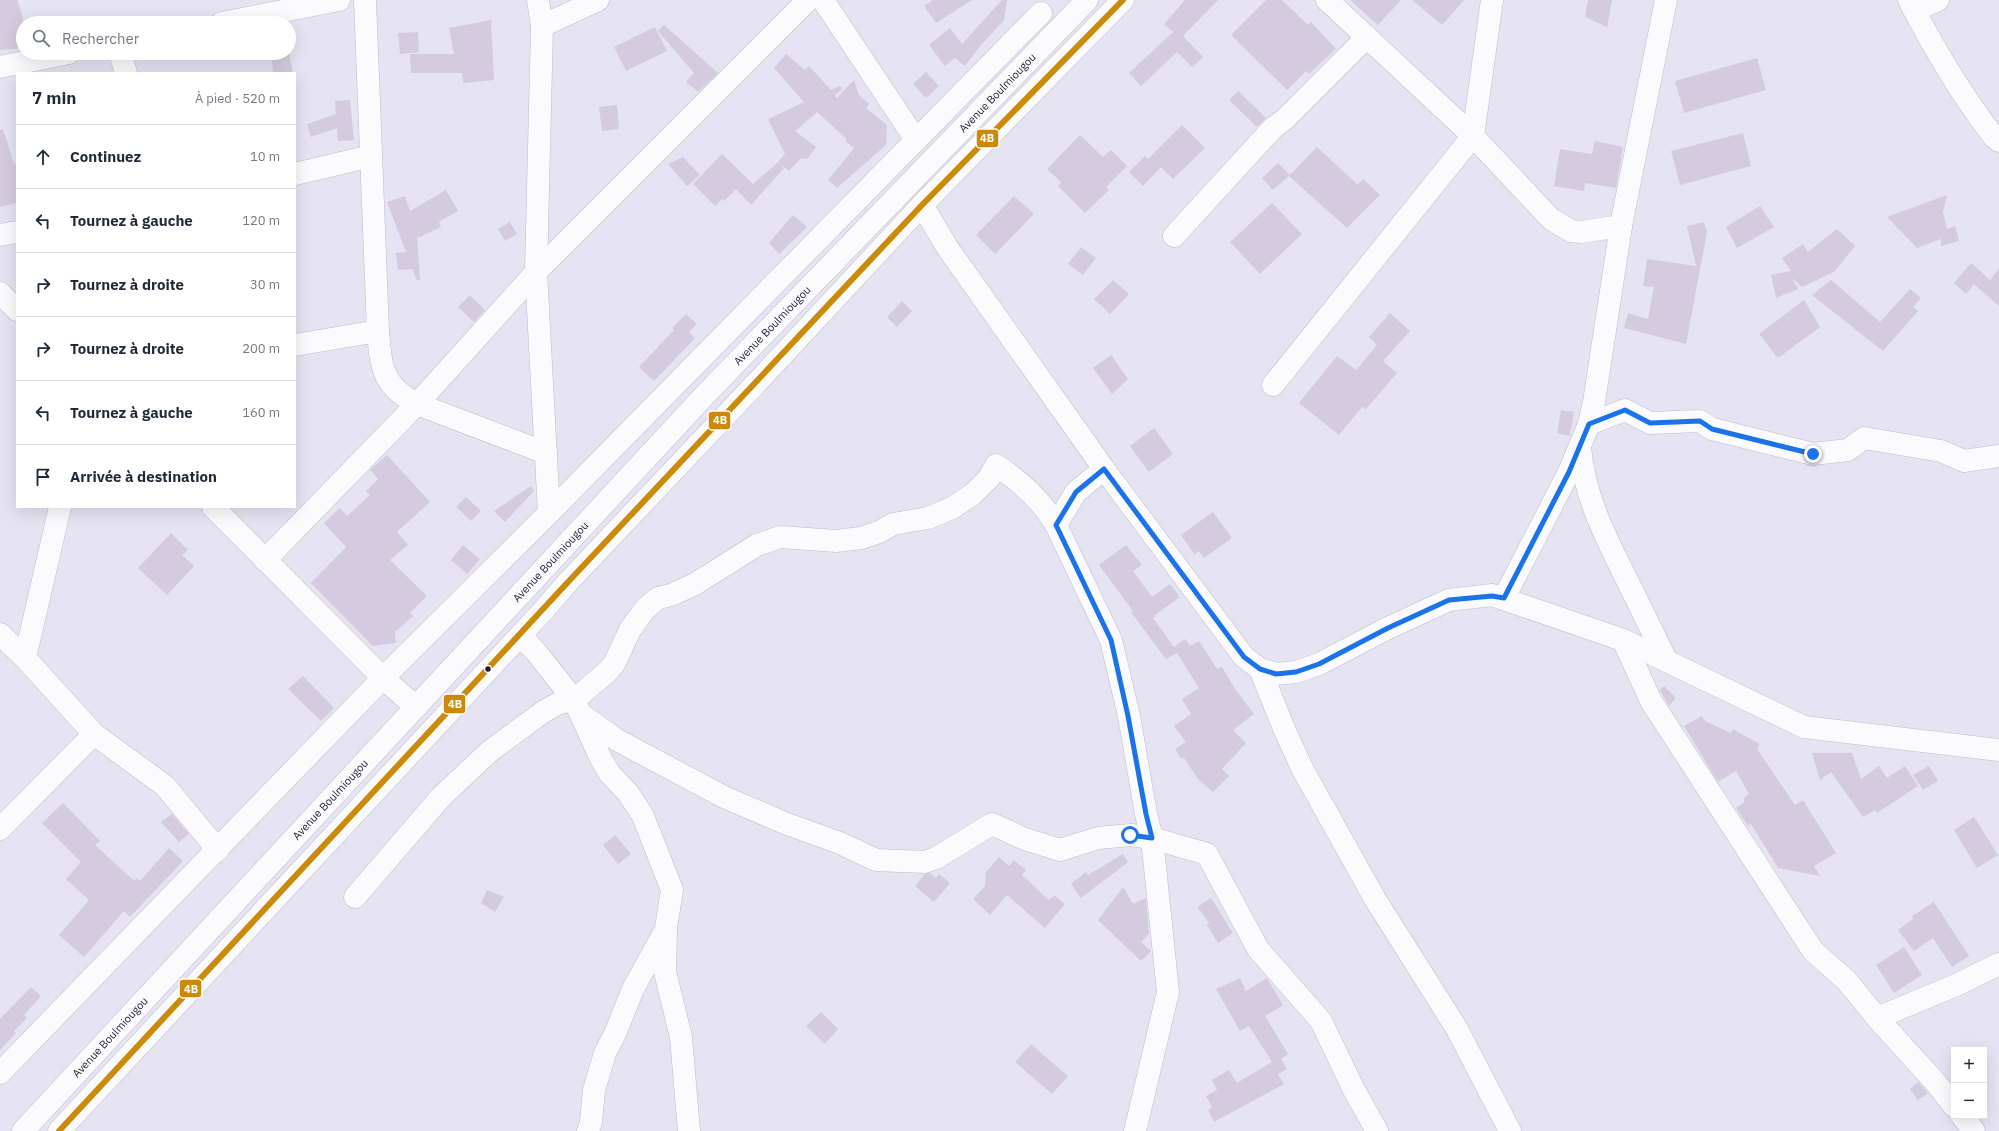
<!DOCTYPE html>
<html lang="fr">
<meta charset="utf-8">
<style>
:root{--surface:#fff;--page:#f6f6f7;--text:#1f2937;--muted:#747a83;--line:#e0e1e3}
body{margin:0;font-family:"IBM Plex Sans",sans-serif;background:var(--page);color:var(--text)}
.controls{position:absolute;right:12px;bottom:12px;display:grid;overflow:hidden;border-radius:0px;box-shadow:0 4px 16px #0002}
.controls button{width:36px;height:36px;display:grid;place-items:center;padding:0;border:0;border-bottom:1px solid var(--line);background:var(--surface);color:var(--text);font:20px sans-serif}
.stop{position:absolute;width:12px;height:12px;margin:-9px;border:3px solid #1a73e8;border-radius:50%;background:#fff}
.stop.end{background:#1a73e8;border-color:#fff;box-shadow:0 1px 4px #0008}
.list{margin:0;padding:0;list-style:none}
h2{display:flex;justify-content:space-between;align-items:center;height:52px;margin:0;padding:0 16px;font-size:17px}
h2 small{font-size:13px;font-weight:400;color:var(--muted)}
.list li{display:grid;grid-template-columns:26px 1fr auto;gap:12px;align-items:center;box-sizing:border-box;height:64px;padding:0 16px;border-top:1px solid var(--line)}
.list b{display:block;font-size:15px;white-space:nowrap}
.list em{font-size:13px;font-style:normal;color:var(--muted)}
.icon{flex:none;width:22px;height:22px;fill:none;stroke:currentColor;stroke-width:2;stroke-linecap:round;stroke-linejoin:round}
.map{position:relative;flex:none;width:1999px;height:1131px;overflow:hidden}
.search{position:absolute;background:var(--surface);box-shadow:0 4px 16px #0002;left:16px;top:16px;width:280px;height:44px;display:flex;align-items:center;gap:10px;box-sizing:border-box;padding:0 14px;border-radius:22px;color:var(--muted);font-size:15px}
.panel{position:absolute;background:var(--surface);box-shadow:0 4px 16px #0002;left:16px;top:72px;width:280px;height:436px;border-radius:0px}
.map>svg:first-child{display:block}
</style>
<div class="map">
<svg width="1999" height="1131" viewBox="0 0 1999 1131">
<rect width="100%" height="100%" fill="#e6e3f2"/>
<!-- building -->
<g fill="#d4ccde">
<polygon points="0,0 17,0 23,17 23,48 0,50"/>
<polygon points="933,0 972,0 936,23 924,6"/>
<polygon points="1002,0 1007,0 1004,20 981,45 965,66 955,58 945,66 929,45 950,28 962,44"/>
<polygon points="1185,0 1218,0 1183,36 1203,57 1192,67 1177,52 1141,86 1129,73 1173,32 1164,24"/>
<polygon points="1266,0 1282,0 1308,25 1311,22 1336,49 1309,74 1306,71 1287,90 1231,35"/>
<polygon points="1350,0 1401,0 1378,25"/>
<polygon points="1412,0 1464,0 1442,25"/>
<polygon points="1588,0 1612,0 1607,27 1585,17"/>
<polygon points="491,20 494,80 463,83 462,73 411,73 410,54 454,54 449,28"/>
<polygon points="664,25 718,73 698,92 686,82 694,73 658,31"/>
<polygon points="655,27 667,51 626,71 614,47"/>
<polygon points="418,32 419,52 400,54 398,33"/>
<polygon points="271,53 289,53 293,73 273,73"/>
<polygon points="786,54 805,70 809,66 831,90 840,86 842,89 835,95 837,98 854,80 859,95 869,104 866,108 887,125 886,145 837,188 828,180 854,148 845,141 847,139 817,112 795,131 816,147 807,159 801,158 789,171 778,162 785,154 768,119 804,102 774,68"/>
<polygon points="1757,58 1766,90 1684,113 1675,81"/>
<polygon points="926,72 939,86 926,98 913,84"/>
<polygon points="1238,91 1266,118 1257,127 1229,100"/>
<polygon points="350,100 354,140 338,141 337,128 311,137 307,124 336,114 335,101"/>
<polygon points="617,105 619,129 602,131 599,107"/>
<polygon points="1182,125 1205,148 1173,179 1161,167 1143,186 1129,172 1145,156 1148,159"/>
<polygon points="3,129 14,164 17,163 17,203 0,207 0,130"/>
<polygon points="1743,133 1751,166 1680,185 1671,151"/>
<polygon points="1080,135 1103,157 1111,150 1127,166 1106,187 1109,190 1085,213 1058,186 1061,182 1047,169"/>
<polygon points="1595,141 1623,147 1616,188 1585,183 1584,191 1554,186 1560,149 1592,154"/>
<polygon points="1317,147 1358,185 1363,179 1380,195 1347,228 1289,176"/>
<polygon points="722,154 753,184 778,162 784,168 751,205 736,189 724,201 722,199 715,206 693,184"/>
<polygon points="683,157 700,175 687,186 668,164"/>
<polygon points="1278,163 1290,175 1273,190 1262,178"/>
<polygon points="446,190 458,211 439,222 441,227 417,238 420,280 417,280 412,269 398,270 396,253 406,252 387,202 405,196 410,211"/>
<polygon points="1947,195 1943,212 1947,229 1955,226 1959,241 1941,246 1941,239 1917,248 1887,217"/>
<polygon points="1014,196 1034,214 995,254 976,235"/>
<polygon points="1272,203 1302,234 1260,274 1230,242"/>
<polygon points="1760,206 1774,227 1737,248 1726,227"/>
<polygon points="793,215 807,227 779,254 769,243"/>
<polygon points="510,222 517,234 505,241 498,229"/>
<polygon points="1704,222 1707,232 1686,344 1624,328 1628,313 1648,319 1654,287 1643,286 1647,259 1696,266 1687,226"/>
<polygon points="1837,229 1855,246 1834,272 1802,287 1792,278 1798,289 1776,298 1771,275 1791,271 1782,258 1803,244 1808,252"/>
<polygon points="1081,247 1096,258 1083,275 1068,264"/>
<polygon points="1971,263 1990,280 1999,268 1999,306 1974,284 1966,294 1954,283"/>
<polygon points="1113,280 1129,294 1110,314 1094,299"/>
<polygon points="1831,280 1880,322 1910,289 1921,298 1913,307 1918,311 1883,351 1812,295"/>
<polygon points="470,295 485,310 474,322 458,307"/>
<polygon points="1804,300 1820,327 1778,358 1759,334"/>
<polygon points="902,301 912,311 897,327 887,317"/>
<polygon points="1390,313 1410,331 1383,361 1397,373 1366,409 1362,407 1339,435 1299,403 1337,356 1356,370 1377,345 1369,337"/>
<polygon points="686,314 697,324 689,332 695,338 654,381 639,367 674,330 672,328"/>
<polygon points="1111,355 1128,379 1112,394 1093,368"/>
<polygon points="1561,410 1574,412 1570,436 1557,433"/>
<polygon points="1154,428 1173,454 1149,472 1130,446"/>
<polygon points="387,455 430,502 397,532 408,545 390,560 427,596 410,613 413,616 395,632 396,643 373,646 311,583 346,547 324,523 340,508 347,516 370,495 366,491 378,479 370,470"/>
<polygon points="531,486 534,491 505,522 494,511"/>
<polygon points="466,497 481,511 471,521 456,507"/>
<polygon points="1213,512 1232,538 1204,558 1199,551 1194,554 1181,535"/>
<polygon points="171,533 188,550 182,555 194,566 167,595 138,568"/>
<polygon points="463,545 480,559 467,574 451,560"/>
<polygon points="1126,545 1142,565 1133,571 1152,597 1170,584 1180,597 1155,615 1156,616 1153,618 1174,647 1185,639 1190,646 1199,641 1217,669 1222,667 1235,689 1254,714 1233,730 1246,743 1222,769 1229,776 1213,792 1198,779 1184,758 1181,758 1175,749 1186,742 1174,726 1191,714 1182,699 1199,688 1177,653 1166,659 1131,612 1133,611 1099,565"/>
<polygon points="303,676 334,708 321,721 288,689"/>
<polygon points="1664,686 1676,698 1669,706 1660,690"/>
<polygon points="1702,716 1705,721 1731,733 1733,729 1760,744 1757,749 1795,805 1803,800 1836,853 1814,866 1820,876 1778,868 1751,824 1748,826 1736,808 1744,802 1744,798 1749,794 1736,771 1718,782 1684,726"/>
<polygon points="1812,753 1852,753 1861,779 1879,766 1887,778 1905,766 1918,786 1877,813 1875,810 1863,817 1831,772 1820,780"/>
<polygon points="1929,766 1938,781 1923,790 1913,775"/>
<polygon points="63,803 100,841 95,845 134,881 137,878 140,881 169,848 183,861 130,917 124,911 84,957 59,935 89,900 66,879 81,862 42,823"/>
<polygon points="172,814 189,834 179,842 161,822"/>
<polygon points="1974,817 1998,855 1977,868 1954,830"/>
<polygon points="615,835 631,854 618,864 603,845"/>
<polygon points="1123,854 1128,862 1081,898 1071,884 1086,872 1088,875"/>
<polygon points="999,857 1009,866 1014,860 1026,870 1022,875 1049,900 1054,895 1065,904 1045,928 1007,895 990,915 973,899 985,886 986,872"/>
<polygon points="930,873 936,878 939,874 950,883 934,902 915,886 925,874"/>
<polygon points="1123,887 1133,904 1146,898 1149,934 1141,942 1151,951 1141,961 1098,920"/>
<polygon points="487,890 504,897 495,912 481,903"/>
<polygon points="1211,898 1233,933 1218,943 1207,925 1209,923 1197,907"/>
<polygon points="1934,902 1969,956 1952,967 1933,938 1914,951 1898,930 1913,919 1912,916"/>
<polygon points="1904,947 1922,975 1894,993 1876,965"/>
<polygon points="1240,978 1246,991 1267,978 1283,1005 1265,1016 1288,1054 1281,1059 1287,1069 1278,1074 1284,1084 1214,1122 1208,1110 1212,1107 1206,1096 1217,1090 1212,1080 1229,1070 1237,1083 1272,1062 1249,1026 1240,1031 1216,989"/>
<polygon points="31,987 41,996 24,1015 27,1018 14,1031 16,1033 0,1050 0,1019"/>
<polygon points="821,1012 838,1029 825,1044 806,1026"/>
<polygon points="1031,1044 1068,1076 1052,1094 1015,1062"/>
<polygon points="1918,1082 1928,1093 1918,1100 1910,1089"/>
</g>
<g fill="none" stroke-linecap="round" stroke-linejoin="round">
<!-- minor casing -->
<g stroke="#bfbbcd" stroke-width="23">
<g id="minor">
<path d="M 365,0 L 378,331 C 381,367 382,386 417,404 L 546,453"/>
<polyline points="538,0 542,26 536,272 549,513"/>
<polyline points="823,0 916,140"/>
<polyline points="1327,0 1473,136 1551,219 1571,231 1581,232 1621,226"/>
<path d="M 1909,0 C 1934,49 1960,93 1994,137 L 1999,141"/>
<polyline points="1914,10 1938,0"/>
<polyline points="222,23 339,0"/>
<polyline points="542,26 598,0"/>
<polyline points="120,53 126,73"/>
<polyline points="0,67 69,53"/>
<polyline points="295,174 371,156"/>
<polyline points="922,205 947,247 1104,469 1244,657 1260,669 1276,674 1296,672 1319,664 1388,628 1449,600 1492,595 1623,640 1804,727 1999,750"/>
<polyline points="0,235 17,232"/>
<polyline points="1174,236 1273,128 1285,119 1366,38"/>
<polyline points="0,293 17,310"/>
<polyline points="295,345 378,331"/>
<polyline points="1273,385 1473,136 1492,0"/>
<polyline points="1589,424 1625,410 1650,423 1700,421 1712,429 1813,454 1848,450 1864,438 1941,451 1964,461 1999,456"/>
<path d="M 1580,447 C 1584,494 1603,532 1624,574 C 1638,602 1652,631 1666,660"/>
<polyline points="1104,469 1076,492 1056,525 1111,640 1129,716 1146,814 1152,838 1168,992 1135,1131"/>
<polyline points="213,507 383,678 416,707"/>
<polyline points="265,560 417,404 536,272 808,0"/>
<polyline points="1504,598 1569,472 1589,424 1594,402 1621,226 1666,0"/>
<polyline points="0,634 25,658 94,734 165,786 218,850"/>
<polyline points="521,636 536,652 574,700 601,759 610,774 628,793 643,816 672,890 666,928 665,972 681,1037 689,1131"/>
<polyline points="1623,640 1651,701 1813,951 1847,981 1877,1018 1936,1083 1954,1106"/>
<polyline points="25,658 60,507"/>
<polyline points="1260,669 1285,731 1303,770 1375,899 1457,1029 1510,1131"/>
<polyline points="582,715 617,740 724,797 787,824 840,843 876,860 925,862 936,858 992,824 1025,839 1060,850 1098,838 1131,835 1152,838 1207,854 1258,949 1321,1021 1354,1090 1377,1131"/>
<polyline points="0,829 94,734"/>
<path d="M 355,897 L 441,797 L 490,751 L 543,712 L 559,703 L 574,700 L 607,672 L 614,664 L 630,630 L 645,609 L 658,598 L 671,595 L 695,584 L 757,545 L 780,537 L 836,541 L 861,538 L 879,532 L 893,524 L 928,518 L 952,508 L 973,494 L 989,478 L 996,465 C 1020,481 1041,499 1056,525"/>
<polyline points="1877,1018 1954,986 1999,964"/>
<polyline points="0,1073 383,678 549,513 1041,13"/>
<polyline points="1962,1116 1974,1131"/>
<polyline points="588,1131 591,1122 594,1090 605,1053 615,1034 633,989 665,931"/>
</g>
</g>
<!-- highway casing -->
<g stroke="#bfbbcd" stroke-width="23">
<g id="highway">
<path id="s1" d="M 23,1131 L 703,397 L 1087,0"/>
<polyline points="59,1131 542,612 568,582 762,377 922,205 1123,0"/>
</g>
</g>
<!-- minor -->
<use href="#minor" stroke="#fbfbfd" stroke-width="22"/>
<!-- highway -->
<use href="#highway" stroke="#fbfbfd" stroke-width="22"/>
<!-- bus-1 casing -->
<g stroke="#fff" stroke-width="9">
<polyline id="bus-1" points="59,1131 568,582 922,205 1123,0"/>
</g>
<!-- bus-1 -->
<use href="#bus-1" stroke="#cc8a0a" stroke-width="6"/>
</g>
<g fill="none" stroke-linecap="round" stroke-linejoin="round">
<!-- route -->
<polyline stroke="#1a73e8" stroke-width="5" points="1130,835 1152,838 1146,814 1128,716 1111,640 1056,525 1076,492 1104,469 1244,657 1260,669 1276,674 1296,672 1319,664 1388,628 1449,600 1492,596 1504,598 1569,472 1589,424 1625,410 1650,423 1700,421 1712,429 1813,454"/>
</g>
<!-- markers -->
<circle fill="#211b33" stroke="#fff" stroke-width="1.5" cx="488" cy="669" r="3.5"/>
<g text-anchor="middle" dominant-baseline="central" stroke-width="3" stroke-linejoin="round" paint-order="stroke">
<!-- street labels -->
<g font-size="11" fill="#211b33" stroke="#fff">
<text stroke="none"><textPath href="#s1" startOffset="1424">Avenue Boulmiougou</textPath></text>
<text stroke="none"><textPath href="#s1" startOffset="1100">Avenue Boulmiougou</textPath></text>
<text stroke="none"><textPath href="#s1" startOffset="776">Avenue Boulmiougou</textPath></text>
<text stroke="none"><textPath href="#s1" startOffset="452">Avenue Boulmiougou</textPath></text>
<text stroke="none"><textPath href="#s1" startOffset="128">Avenue Boulmiougou</textPath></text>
</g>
</g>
<g stroke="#fff" stroke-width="1.5">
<rect x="976" y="129" width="23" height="19" rx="4" fill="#cc8a0a"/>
<rect x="708" y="411" width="23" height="19" rx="4" fill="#cc8a0a"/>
<rect x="443" y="694" width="23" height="20" rx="4" fill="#cc8a0a"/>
<rect x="179" y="979" width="23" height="19" rx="4" fill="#cc8a0a"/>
</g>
<g font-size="11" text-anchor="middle" font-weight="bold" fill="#fff">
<text x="987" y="142">4B</text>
<text x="720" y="424">4B</text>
<text x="455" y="708">4B</text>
<text x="191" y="993">4B</text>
</g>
</svg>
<div class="controls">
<button>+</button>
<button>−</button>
</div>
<div class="stop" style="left:1130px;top:835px"></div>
<div class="stop end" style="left:1813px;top:454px"></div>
<div class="search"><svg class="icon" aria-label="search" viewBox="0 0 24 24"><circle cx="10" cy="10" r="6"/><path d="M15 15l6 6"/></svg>Rechercher</div>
<section class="panel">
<h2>7 min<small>À pied · 520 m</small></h2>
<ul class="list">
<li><svg class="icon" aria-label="ahead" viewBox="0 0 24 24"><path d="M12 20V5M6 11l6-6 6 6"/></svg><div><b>Continuez</b></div><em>10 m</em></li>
<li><svg class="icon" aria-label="left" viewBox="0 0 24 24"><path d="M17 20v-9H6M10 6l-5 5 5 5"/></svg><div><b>Tournez à gauche</b></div><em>120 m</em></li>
<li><svg class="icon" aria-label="right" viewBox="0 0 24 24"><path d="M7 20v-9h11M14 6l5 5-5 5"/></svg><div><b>Tournez à droite</b></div><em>30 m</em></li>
<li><svg class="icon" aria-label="right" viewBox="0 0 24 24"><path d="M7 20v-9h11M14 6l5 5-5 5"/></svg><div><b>Tournez à droite</b></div><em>200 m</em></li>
<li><svg class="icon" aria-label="left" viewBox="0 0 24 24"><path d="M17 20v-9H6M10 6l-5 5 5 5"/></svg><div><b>Tournez à gauche</b></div><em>160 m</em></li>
<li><svg class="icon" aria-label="arrive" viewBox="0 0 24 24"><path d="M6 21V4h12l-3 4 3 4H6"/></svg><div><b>Arrivée à destination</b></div></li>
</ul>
</section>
</div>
